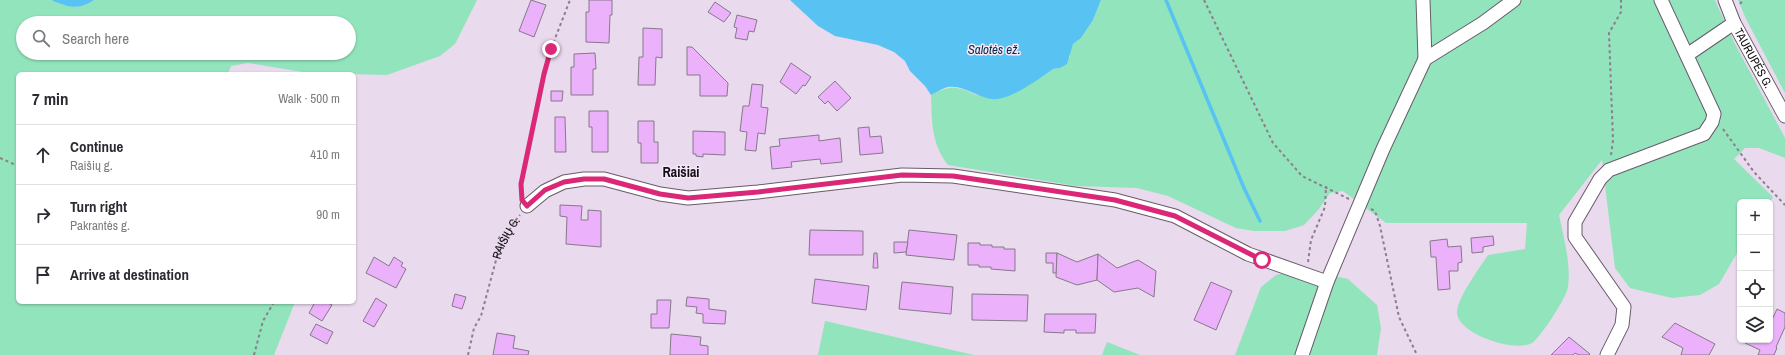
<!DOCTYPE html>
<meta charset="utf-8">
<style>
:root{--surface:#fff;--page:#f2f2f3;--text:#2b2b33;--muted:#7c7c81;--line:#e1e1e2}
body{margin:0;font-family:"Archivo Narrow",sans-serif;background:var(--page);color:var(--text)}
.controls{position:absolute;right:12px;bottom:12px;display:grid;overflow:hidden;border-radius:6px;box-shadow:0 1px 3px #0004}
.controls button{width:36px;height:36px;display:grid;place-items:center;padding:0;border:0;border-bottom:1px solid var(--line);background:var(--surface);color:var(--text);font:20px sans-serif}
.stop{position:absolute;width:12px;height:12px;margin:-9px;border:3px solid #db2777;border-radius:50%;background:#fff}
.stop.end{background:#db2777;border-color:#fff;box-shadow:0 1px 4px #0008}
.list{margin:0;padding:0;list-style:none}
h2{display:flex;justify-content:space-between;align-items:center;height:52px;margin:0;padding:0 16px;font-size:17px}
h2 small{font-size:13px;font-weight:400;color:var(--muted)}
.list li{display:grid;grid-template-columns:26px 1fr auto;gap:12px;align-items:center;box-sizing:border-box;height:60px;padding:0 16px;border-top:1px solid var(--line)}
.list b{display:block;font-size:15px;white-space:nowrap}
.list p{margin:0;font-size:13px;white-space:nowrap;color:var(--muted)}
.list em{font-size:13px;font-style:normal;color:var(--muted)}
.icon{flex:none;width:22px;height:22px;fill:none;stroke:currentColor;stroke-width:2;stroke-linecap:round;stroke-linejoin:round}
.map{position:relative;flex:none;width:1785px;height:355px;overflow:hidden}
.search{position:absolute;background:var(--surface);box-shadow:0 1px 3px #0004;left:16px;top:16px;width:340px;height:44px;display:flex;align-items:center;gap:10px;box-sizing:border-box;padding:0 14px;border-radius:22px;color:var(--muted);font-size:15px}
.panel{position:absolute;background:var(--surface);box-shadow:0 1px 3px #0004;left:16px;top:72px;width:340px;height:232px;border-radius:6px}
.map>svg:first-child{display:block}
</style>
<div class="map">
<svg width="1785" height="355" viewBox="0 0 1785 355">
<rect width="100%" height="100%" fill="#e9daed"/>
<!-- green -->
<g fill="#92e4bc" fill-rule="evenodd">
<path d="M 0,0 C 16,0 34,0 50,0 C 70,3 73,14 94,0 L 477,0 L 455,44 L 440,56 L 387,75 L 309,73 L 248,63 L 231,66 L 228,74 L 18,74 L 18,302 L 295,302 L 274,355 L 0,355 ZM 23,23 L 349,23 L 349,53 L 23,53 Z"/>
<path d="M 1101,0 L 1715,0 L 1734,42 L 1785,138 L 1785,158 L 1759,148 L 1745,148 L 1734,159 L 1773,197 L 1770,202 L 1740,202 L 1740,248 L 1719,284 L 1700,295 L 1672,298 L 1630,288 L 1615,268 L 1602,160 L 1559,215 C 1564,239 1571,263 1568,287 C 1567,297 1540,338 1532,343 C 1515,353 1458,334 1457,313 C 1456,300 1480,267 1488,255 L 1525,249 L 1527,223 L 1386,223 L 1343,191 L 1330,193 L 1319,209 L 1304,225 L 1285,231 L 1254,231 L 1236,228 L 1168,196 L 1137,188 L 1076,186 L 948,165 C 931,143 932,122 931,95 C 950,85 956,86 976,95 L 1046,73 L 1053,69 L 1060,68 L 1070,57 L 1070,50 L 1073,44 L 1081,38 L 1093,20 Z"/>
<polygon points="1738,0 1785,0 1785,93 1746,19"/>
<polygon points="1302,269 1348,279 1377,305 1381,328 1377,355 1235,355 1261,287 1276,275"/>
<polygon points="825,321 974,355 818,355"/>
<polygon points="1107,342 1140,355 1102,355"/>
</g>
<!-- water -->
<g fill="#58c3f2">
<path d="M 51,0 L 94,0 C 78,11 68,7 51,0 Z"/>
<path d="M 790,0 L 1101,0 L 1093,20 L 1081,38 L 1073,44 L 1067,64 L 1060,68 L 1053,69 C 1037,80 1018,95 998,99 C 981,101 965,84 948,87 C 942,88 936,93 931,95 L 925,86 L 910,71 L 905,61 L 894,52 L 878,45 L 835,36 L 818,26 Z"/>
</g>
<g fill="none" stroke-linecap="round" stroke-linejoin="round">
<!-- stream -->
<polyline stroke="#58c3f2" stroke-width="3.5" points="1166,0 1244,188 1260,221"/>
</g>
<!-- building -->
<g fill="#ebb1fb" stroke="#867989">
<polygon points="531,0 546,5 534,37 519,31"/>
<polygon points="589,0 612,0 612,15 610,15 609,43 586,42 586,12 589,12"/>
<polygon points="715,2 731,13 724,22 708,12"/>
<polygon points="737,15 757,20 754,32 749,31 747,40 735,38 737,28 734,27"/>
<polygon points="643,28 662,29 662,58 656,57 655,85 638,85 639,57 643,57"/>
<polygon points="687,47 692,47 728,83 727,96 700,96 700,75 687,75"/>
<polygon points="595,53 596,69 593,69 593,95 571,95 571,67 574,67 574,54"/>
<polygon points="791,63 811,77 805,86 803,85 796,94 780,82"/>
<polygon points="835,81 851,98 837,111 828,101 825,104 818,97"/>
<polygon points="752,84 763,85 761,107 768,108 765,134 758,133 756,151 745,150 747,132 740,131 743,106 749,106"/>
<polygon points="551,91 563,91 562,101 551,101"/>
<polygon points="589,111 608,111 608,152 592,152 592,127 589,127"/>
<polygon points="555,117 565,117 566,152 555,152"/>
<polygon points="638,121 654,121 654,142 658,142 658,163 641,163 641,143 638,143"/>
<polygon points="869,127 870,137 881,136 883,153 860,155 858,128"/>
<polygon points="693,131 725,132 725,155 703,154 703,157 696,156 696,154 693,154"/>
<polygon points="819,135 819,141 840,138 842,162 821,164 820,159 791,162 792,167 772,169 770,147 780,146 779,139"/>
<polygon points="560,205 582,206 581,220 588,220 588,210 601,211 601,247 566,244 567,217 560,216"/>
<polygon points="810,230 863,231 863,255 809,255"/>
<polygon points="909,230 957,235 954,260 906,255"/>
<polygon points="1493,236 1494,245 1483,247 1483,252 1472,253 1471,238"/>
<polygon points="1447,239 1448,247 1461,246 1462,262 1458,263 1458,271 1449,271 1450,289 1438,290 1436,257 1431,257 1430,241"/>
<polygon points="894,242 908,242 906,252 894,253"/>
<polygon points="968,243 980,243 980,245 992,245 992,247 1004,247 1004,249 1015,249 1015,271 991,269 991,267 979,267 979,265 968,265"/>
<polygon points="874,253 877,253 878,268 873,268"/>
<polygon points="1046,253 1057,253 1057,273 1053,273 1053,263 1046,263"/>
<polygon points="1057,253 1077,262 1098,254 1097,280 1077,285 1056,277"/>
<polygon points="1098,254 1117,268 1138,260 1156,271 1154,297 1138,288 1114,292 1097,280"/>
<polygon points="374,257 389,266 394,257 403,263 401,266 406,269 396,288 366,273"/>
<polygon points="815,279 869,286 866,310 812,303"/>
<polygon points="902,282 953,287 951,314 899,309"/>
<polygon points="1211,282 1232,291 1216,330 1194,320"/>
<polygon points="455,294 466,297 462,309 452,306"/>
<polygon points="972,294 1028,295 1027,321 972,320"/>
<polygon points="687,297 709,299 709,309 726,311 725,324 703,323 703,314 696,313 697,307 686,306"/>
<polygon points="376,298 387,305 374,327 363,321"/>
<polygon points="657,300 671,300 669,328 651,328 651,314 657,314"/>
<polygon points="315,302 326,302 332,305 322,321 309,313"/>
<polygon points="1777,309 1785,313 1785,327 1776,347 1777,348 1774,355 1758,355 1760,350 1745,343 1746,340 1770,340 1770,324"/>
<polygon points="1045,314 1096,314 1095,333 1076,333 1076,330 1064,330 1064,333 1044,332"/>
<polygon points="1675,323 1715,344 1709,355 1681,355 1683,348 1662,337"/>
<polygon points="316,324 333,332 327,344 310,335"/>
<polygon points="497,333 515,336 513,348 529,351 528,355 493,355"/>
<polygon points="671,334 701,337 700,345 708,346 708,355 670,355"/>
<polygon points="1569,337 1590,354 1589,355 1579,355 1575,353 1573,355 1551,355"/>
</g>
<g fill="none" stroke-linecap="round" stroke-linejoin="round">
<!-- minor casing -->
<g stroke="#685b6b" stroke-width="15">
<g id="minor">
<polyline points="1423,0 1425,59"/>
<path id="s2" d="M 1725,0 L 1734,23 L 1785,116"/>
<polyline points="1687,55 1734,23"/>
<polyline points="527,206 545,191 564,182 584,179 604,179 660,194 688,198 758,192 902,175 953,176 1115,200 1175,216 1248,254 1327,282"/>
<polyline points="1302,355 1327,282 1383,149 1425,59 1483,23 1514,0"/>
<polyline points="1607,355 1622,325 1624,307 1575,237 1575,222 1600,179 1609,170 1704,134 1712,122 1714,114 1661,0"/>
</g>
</g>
<!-- path -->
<g stroke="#8a7f8d" stroke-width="2" stroke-dasharray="3 3" stroke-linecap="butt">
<polyline points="1204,0 1273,143 1302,176 1349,199"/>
<polyline points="1740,4 1743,0"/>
<polyline points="1723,129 1754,172 1785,205"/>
<polyline points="1611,155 1613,140 1609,33 1621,12 1621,0"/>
<polyline points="0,158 18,166"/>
<polyline points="521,195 521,184 544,74 551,49 570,0"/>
<polyline points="1371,209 1375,211 1380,226 1399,317 1417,355"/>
<polyline points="1308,262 1311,240 1325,207 1326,186"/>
<polyline points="254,355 263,321 274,302"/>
<path id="s1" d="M 468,355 L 474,328 L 481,316 L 499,249 L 514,222 L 520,215"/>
</g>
<!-- minor -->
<use href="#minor" stroke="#fff" stroke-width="13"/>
</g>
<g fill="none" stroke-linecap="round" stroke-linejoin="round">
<!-- route -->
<polyline stroke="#db2777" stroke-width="5" points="551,49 544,74 521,184 522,200 527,206 545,190 564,182 584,179 604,179 660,194 688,198 758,192 902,175 953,176 1115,200 1175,216 1262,260"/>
</g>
<g text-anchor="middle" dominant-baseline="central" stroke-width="3" stroke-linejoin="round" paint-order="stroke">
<!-- street labels -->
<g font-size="12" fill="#140f15" stroke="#f6e7fa">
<text stroke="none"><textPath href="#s2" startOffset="65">TAURUPĖS G.</textPath></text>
<text stroke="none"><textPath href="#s1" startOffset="124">RAIŠIŲ G.</textPath></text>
</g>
<!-- water labels -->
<g font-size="13" font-style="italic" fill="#002f42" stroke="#f6e7fa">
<text x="994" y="49">Salotės ež.</text>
</g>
<!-- quarter labels -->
<g font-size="14" font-weight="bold" fill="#140f15" stroke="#f6e7fa">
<text x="681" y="172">Raišiai</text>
</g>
</g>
</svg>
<div class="controls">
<button>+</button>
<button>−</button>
<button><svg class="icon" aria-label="locate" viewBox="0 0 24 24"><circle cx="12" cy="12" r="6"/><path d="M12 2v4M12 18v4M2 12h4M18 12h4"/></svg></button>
<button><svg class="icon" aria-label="layers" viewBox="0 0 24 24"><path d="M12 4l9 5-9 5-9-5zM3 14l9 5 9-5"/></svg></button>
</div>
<div class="stop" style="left:1262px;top:260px"></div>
<div class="stop end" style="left:551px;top:49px"></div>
<div class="search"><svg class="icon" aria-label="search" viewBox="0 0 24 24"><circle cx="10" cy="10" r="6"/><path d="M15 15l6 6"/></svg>Search here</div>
<section class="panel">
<h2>7 min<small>Walk · 500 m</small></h2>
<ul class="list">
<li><svg class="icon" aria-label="ahead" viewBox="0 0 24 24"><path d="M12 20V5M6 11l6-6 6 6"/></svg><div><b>Continue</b><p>Raišių g.</p></div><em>410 m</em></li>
<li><svg class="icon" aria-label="right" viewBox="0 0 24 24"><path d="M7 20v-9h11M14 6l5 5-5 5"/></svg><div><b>Turn right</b><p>Pakrantės g.</p></div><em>90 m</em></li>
<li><svg class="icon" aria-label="arrive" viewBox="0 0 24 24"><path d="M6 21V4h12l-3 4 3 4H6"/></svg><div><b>Arrive at destination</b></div></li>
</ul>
</section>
</div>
